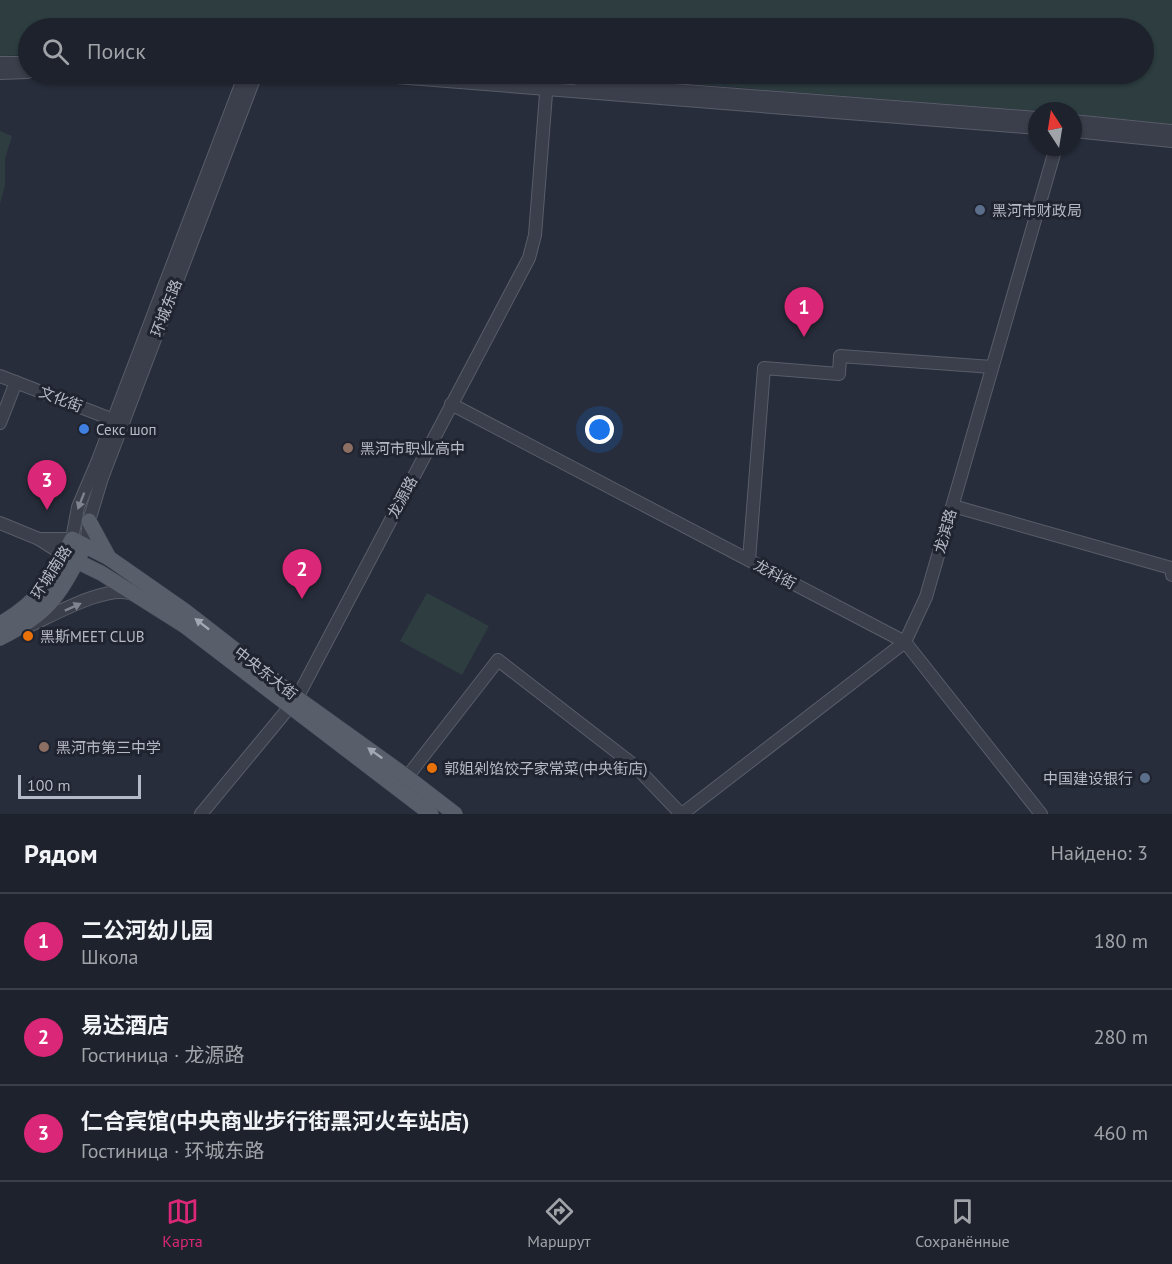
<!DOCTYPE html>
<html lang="ru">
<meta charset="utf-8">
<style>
:root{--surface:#1d222c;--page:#2a2f38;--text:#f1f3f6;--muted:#a0a4a9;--line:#3b3f48;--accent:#db2777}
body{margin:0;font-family:"PT Sans","Noto Sans SC",sans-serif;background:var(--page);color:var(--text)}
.compass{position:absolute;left:1028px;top:102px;width:54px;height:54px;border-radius:50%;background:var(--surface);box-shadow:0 2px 4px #0004;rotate:348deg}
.scale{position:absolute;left:18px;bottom:15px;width:123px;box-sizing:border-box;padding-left:6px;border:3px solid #b6bac6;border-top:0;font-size:16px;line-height:21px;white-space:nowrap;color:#b6bac6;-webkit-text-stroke:4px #202430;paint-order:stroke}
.you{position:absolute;left:600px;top:430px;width:21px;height:21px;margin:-15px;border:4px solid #fff;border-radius:50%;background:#1a73e8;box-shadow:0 0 0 9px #1a73e833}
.badge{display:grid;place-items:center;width:39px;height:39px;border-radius:50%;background:var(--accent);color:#fff;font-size:20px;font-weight:700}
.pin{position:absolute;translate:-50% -50px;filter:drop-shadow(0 2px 3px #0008)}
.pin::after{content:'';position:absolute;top:32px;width:21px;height:18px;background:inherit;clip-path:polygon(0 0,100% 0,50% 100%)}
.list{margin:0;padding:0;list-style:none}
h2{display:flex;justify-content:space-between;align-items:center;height:78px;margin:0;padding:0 24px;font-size:26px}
h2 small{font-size:20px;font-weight:400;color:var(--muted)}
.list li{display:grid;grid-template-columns:39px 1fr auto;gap:18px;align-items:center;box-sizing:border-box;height:96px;padding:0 24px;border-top:2px solid var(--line)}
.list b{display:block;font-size:22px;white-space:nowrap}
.list p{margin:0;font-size:20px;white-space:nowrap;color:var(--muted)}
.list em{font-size:20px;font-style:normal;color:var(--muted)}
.icon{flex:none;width:33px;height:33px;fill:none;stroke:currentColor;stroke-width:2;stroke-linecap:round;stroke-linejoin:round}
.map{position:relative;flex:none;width:1172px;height:814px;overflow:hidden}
.search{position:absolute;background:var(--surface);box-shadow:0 2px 4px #0004;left:18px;right:18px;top:18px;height:66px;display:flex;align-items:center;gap:15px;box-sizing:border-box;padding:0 21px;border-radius:33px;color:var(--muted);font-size:22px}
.sheet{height:366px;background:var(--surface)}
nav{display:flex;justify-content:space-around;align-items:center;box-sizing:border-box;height:84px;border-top:2px solid var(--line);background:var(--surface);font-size:16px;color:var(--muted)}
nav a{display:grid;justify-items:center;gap:3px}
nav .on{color:var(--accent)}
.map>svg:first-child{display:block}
</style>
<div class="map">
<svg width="1172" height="814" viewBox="0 0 1172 814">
<rect width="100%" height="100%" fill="#272d3b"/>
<!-- park -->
<g fill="#2d3d40">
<polygon points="0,0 1172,0 1172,124 1073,114 1073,111 1037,111 565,74 1144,74 1144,28 28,28 28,55 0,56"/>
<polygon points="0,131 12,136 5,159 5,185 0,204"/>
<polygon points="427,593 489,626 462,675 400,641"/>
</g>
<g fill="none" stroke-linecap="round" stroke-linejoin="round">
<!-- minor casing -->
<g stroke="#595d69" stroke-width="14">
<g id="minor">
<polyline points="0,63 28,63"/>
<polyline points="0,73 28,72"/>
<polyline points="358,74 1037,128"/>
<polyline points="467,74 527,79"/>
<polyline points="581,83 1037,118"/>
<polyline points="1073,121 1172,131"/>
<polyline points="1073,131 1172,141"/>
<polyline points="0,376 119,422"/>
<polyline points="451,404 905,642 1041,814"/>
<polyline points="0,423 16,382"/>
<polyline points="953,506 1171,568 1172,575"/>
<polyline points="0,523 39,539"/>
<polyline points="86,545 89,521 102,478 256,74"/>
<polyline points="64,555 39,539 72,539 78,507 98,460 245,74"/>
<polyline points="749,560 764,368 839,374 840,356 992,367"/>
<path d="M 29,626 C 54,615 106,584 133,594"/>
<polyline points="407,777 498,660 635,766 681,814"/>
<polyline points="201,814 297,698 529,258 535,235 547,81"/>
<polyline points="682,814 905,642 926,597 1056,147"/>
</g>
</g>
<!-- major casing -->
<g stroke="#444854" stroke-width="16">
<g id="major">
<polyline points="89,521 109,558"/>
<polyline points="64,555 101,573 185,626 431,814"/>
<path d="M 0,624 C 40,601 52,579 72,539 L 109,558 L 185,611 L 297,698 L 407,777 L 455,814"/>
<path d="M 0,638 C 47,614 58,598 82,551"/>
</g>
</g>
<!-- minor -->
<use href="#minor" stroke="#3b3f4b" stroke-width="12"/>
<!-- major -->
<use href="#major" stroke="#595e6b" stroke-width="15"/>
</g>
<!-- one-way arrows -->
<defs><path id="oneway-solid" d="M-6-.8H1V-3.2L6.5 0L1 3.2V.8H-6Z" transform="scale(1.5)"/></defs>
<g fill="#7f838f">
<use href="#oneway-solid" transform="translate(81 501) rotate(111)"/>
<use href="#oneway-solid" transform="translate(73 607) rotate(-24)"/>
</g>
<g fill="#a3a8b4">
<use href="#oneway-solid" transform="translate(202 624) rotate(-142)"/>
<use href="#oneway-solid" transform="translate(375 753) rotate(-144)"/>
</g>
<!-- markers -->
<g fill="#5c6f8a" stroke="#202430" stroke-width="2">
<circle cx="980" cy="210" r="6"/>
<circle cx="1145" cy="778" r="6"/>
</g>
<circle fill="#3f7fe0" stroke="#202430" stroke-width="2" cx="84" cy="429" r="6"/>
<g fill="#8d6e63" stroke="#202430" stroke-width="2">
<circle cx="348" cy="448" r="6"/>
<circle cx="44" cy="747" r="6"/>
</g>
<g fill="#e8710a" stroke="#202430" stroke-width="2">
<circle cx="28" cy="636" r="6"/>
<circle cx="432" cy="768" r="6"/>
</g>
<g text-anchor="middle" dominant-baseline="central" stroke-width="6" stroke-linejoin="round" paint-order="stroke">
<!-- poi labels -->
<g font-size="15" fill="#b6bac6" stroke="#202430" text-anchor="start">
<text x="992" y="210">黑河市财政局</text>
<text x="96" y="429">Секс шоп</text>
<text x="360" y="448">黑河市职业高中</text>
<text x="40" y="636">黑斯MEET CLUB</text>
<text x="56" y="747">黑河市第三中学</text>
<text x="444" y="768">郭姐剁馅饺子家常菜(中央街店)</text>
<text x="1133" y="778" text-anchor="end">中国建设银行</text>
</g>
<!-- street labels -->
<g font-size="15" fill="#b6bac6" stroke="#202430">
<text transform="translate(166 308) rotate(-69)">环城东路</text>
<text transform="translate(61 399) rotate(21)">文化街</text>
<text transform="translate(402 497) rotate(-62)">龙源路</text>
<text transform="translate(945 531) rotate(-74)">龙滨路</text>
<text transform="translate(51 572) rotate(-57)">环城南路</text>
<text transform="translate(775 574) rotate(28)">龙科街</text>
<text transform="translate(266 673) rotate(38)">中央东大街</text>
</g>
</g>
</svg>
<svg class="compass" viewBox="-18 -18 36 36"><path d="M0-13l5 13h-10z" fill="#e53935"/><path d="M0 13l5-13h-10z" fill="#a0a4a9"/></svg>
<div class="scale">100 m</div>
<div class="you"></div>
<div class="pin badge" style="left:804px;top:337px">1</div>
<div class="pin badge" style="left:302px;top:599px">2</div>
<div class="pin badge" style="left:47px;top:510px">3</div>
<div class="search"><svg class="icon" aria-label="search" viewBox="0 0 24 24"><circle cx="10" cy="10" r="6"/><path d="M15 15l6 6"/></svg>Поиск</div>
</div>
<section class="sheet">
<h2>Рядом<small>Найдено: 3</small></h2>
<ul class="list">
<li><span class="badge">1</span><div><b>二公河幼儿园</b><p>Школа</p></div><em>180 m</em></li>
<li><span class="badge">2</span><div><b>易达酒店</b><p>Гостиница · 龙源路</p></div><em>280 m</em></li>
<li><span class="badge">3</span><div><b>仁合宾馆(中央商业步行街黑河火车站店)</b><p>Гостиница · 环城东路</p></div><em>460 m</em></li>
</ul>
</section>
<nav>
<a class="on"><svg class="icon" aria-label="map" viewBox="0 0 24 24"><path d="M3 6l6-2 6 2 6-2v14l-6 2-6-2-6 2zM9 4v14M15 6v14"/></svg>Карта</a>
<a><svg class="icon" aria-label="directions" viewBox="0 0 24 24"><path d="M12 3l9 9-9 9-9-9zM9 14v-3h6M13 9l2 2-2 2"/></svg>Маршрут</a>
<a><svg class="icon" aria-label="saved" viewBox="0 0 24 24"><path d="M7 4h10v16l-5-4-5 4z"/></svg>Сохранённые</a>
</nav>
